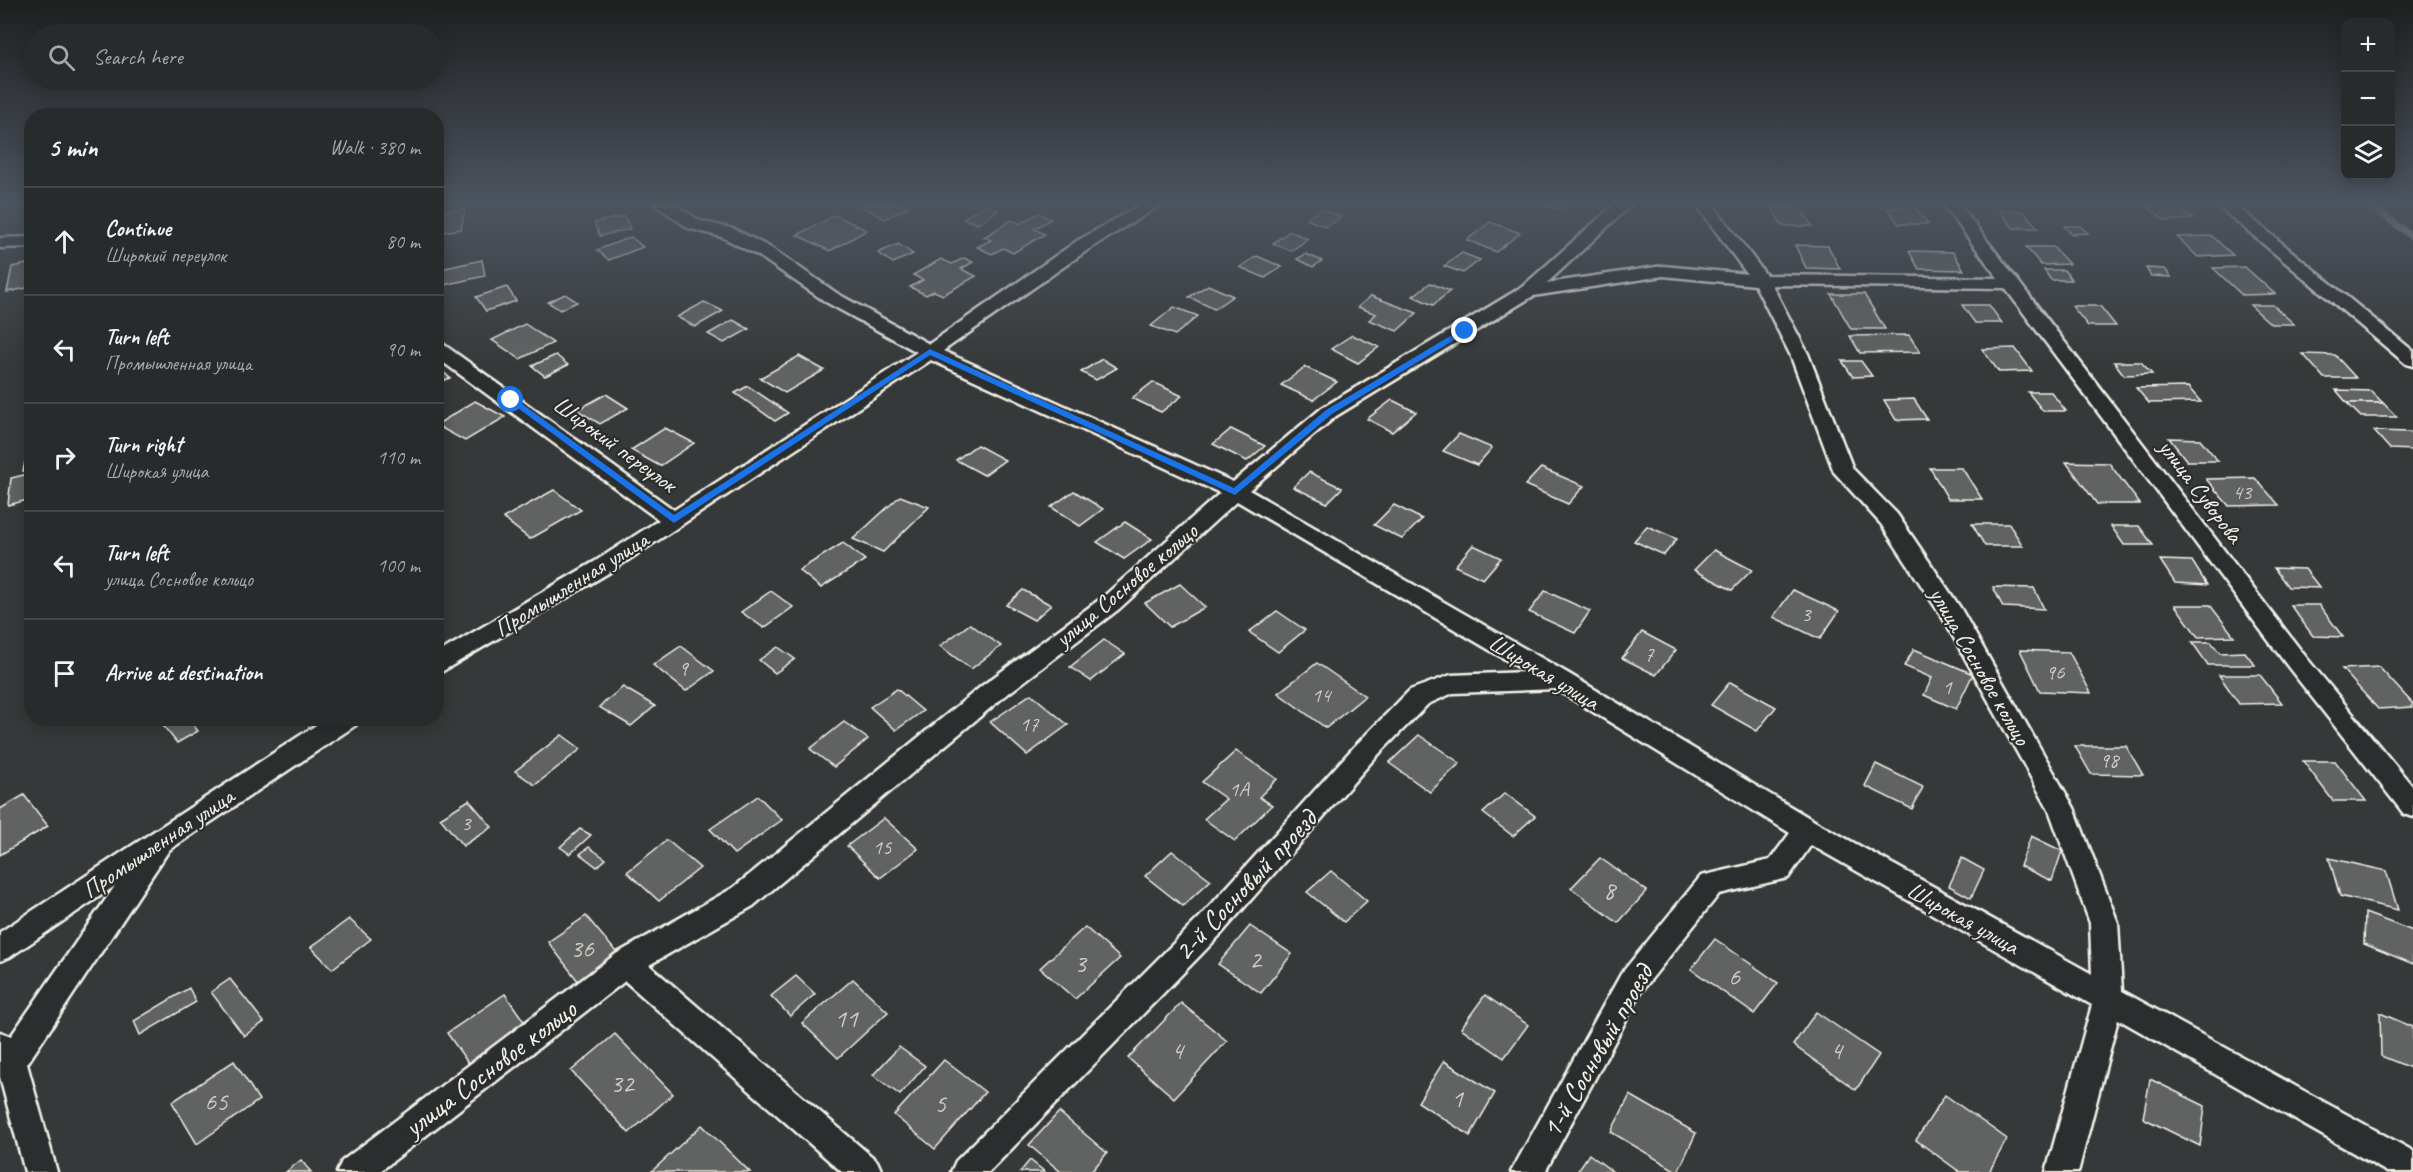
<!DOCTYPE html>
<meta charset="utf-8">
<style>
:root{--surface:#282b2b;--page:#303333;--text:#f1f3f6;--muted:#a5a7a9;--line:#444747}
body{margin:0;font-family:Caveat,sans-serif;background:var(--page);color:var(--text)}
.controls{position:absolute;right:18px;top:18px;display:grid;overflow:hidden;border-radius:12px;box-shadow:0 3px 15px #0003}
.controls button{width:54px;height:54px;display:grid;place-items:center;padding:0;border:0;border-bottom:2px solid var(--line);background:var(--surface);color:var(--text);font:30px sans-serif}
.stop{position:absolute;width:18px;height:18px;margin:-14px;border:4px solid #1a73e8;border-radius:50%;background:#fff}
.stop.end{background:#1a73e8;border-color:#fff;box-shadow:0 2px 6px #0008}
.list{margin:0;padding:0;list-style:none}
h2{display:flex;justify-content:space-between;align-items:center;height:78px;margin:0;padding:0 24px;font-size:26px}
h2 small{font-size:20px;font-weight:400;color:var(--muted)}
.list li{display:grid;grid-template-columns:39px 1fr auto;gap:18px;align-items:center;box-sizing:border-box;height:108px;padding:0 24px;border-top:2px solid var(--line)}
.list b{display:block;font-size:22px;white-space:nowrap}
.list p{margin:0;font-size:20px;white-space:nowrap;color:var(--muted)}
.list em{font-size:20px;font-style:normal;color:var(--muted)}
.icon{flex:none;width:33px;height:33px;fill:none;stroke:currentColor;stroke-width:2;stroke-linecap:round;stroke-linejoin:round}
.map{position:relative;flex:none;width:2413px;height:1172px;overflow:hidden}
.search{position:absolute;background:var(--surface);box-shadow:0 3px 15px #0003;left:24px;top:24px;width:420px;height:66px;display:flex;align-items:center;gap:15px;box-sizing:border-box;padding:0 21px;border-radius:33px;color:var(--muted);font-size:22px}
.panel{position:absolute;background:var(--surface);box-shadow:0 3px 15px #0003;left:24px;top:108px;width:420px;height:618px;border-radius:24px}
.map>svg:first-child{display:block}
</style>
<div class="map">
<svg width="2413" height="1172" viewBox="0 0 2413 1172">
<rect width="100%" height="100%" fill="#363939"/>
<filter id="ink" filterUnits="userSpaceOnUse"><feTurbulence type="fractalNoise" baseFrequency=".0167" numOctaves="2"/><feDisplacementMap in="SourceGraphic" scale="12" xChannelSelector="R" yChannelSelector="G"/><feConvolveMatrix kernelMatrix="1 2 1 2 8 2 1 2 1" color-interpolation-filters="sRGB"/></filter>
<g filter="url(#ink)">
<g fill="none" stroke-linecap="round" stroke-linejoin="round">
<!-- stream -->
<polyline stroke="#a8a7a1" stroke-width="7" points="2369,204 2413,237"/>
</g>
<!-- building -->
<g fill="#616362" stroke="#f4f1e8" stroke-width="1.5">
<polygon points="865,204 902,204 908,207 885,219 861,206"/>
<polygon points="1542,204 1570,204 1562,211"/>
<polygon points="2174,204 2193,219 2165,221 2147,206"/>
<polygon points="984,205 998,210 978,224 963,219"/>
<polygon points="1915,207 1928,224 1899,224 1887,208"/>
<polygon points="1772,208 1801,208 1812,226 1782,226"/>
<polygon points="465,209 461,229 436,233 436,212"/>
<polygon points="1321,209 1341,217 1326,227 1306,219"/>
<polygon points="1999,210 2023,211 2038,228 2013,228"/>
<polygon points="1038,213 1051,219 1034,229 1045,234 1013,253 1003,248 992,254 977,247 991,240 984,237 1012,220 1020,224"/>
<polygon points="835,215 867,230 830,251 797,235"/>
<polygon points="624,216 630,229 600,236 594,223"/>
<polygon points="1490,222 1520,233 1496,252 1467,240"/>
<polygon points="2064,226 2080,226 2088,233 2072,234"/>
<polygon points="1290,231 1308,239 1291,251 1273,243"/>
<polygon points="2212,236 2233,255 2198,257 2177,237"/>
<polygon points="631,237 643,247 609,260 597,250"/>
<polygon points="898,244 913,254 893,263 878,253"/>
<polygon points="1795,245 1828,246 1840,269 1806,268"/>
<polygon points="2026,247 2053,247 2069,264 2041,265"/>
<polygon points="1909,251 1953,252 1964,270 1919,269"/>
<polygon points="1462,253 1480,260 1463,273 1444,266"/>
<polygon points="1306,254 1322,261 1313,267 1297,259"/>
<polygon points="1257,256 1282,267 1265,278 1240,267"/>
<polygon points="964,258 973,262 961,269 976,276 943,295 934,291 926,295 910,287 923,280 913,275 941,259 952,264"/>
<polygon points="482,260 485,276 439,286 436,270"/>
<polygon points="32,263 32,287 7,292 12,267"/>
<polygon points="2245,267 2275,294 2242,295 2213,268"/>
<polygon points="2146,268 2165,269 2171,277 2151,276"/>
<polygon points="2044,270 2064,270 2072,280 2051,280"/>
<polygon points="1430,283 1450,291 1433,305 1413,296"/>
<polygon points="1208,285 1233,296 1214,309 1189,297"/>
<polygon points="507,287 516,301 486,311 476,297"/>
<polygon points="565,294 577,302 560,310 548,302"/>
<polygon points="1831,294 1864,294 1885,329 1851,329"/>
<polygon points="1371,296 1417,313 1397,331 1369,320 1376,314 1358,307"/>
<polygon points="704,302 723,311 695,327 677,317"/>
<polygon points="1962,305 1989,305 2002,323 1975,323"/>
<polygon points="2250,305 2273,305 2294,324 2271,324"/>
<polygon points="2072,306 2100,306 2116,326 2088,326"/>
<polygon points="1174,307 1198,316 1175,335 1151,326"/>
<polygon points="733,320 749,329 724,343 708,334"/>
<polygon points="525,324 553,343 520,359 492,340"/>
<polygon points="1352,335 1379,347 1358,363 1331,349"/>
<polygon points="1909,335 1920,352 1860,353 1850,336"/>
<polygon points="2015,348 2032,371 1999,372 1982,349"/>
<polygon points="2303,354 2335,355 2356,378 2324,378"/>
<polygon points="556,355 568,365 545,376 532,366"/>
<polygon points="799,356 824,370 785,393 760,378"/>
<polygon points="1102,359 1117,368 1096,380 1081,372"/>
<polygon points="1842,361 1861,361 1872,376 1853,377"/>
<polygon points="2114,362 2141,362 2152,374 2124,375"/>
<polygon points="436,366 450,378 436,383"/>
<polygon points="1305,367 1337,382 1313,400 1281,385"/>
<polygon points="1153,382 1182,396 1161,412 1132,398"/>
<polygon points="748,386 788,413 775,421 735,393"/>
<polygon points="2188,387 2201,402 2149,403 2136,388"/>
<polygon points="2336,390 2371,391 2383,403 2347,403"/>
<polygon points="2028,392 2051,392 2066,411 2043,411"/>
<polygon points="606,394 628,408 600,424 577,410"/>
<polygon points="1914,399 1927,419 1896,420 1884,400"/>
<polygon points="1392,400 1416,412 1392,432 1367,419"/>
<polygon points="475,401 505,417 465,441 436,425"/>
<polygon points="2347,403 2383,403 2397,417 2361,417"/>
<polygon points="665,428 694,443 660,466 631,450"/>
<polygon points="1231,429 1265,446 1247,461 1213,444"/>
<polygon points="2374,431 2410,432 2413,436 2413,450 2390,449"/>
<polygon points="1459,434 1492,448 1477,465 1443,451"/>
<polygon points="2169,438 2200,439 2218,461 2187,461"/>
<polygon points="977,445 1005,460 984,475 956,460"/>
<polygon points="32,449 32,469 23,471 28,450"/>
<polygon points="2066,462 2109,463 2140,504 2097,504"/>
<polygon points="1541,468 1584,486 1568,504 1525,485"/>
<polygon points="1930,468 1962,468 1982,499 1948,499"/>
<polygon points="1309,472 1342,488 1327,503 1293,487"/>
<polygon points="32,473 32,499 8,505 11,478"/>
<polygon points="2255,478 2279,505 2229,506 2206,479"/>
<polygon points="554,490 581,510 530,539 503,518"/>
<polygon points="1074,491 1103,509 1080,526 1051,507"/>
<polygon points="900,496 929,507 883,552 853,539"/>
<polygon points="1394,505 1422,519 1402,539 1374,525"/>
<polygon points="1125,522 1152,539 1124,559 1097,542"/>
<polygon points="1972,524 2009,524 2023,546 1985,546"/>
<polygon points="1647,526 1677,539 1664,555 1634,541"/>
<polygon points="2111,526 2139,526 2153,545 2124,545"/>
<polygon points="843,543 865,560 821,588 799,570"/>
<polygon points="1473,545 1501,558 1483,579 1455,566"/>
<polygon points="1714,550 1752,570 1732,590 1694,570"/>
<polygon points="2160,560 2192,561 2207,585 2175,583"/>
<polygon points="2274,568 2305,569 2320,588 2288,587"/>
<polygon points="1180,584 1205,607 1170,627 1145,603"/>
<polygon points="1993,587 2034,588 2044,609 2003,607"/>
<polygon points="1023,590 1051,605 1034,620 1006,605"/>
<polygon points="1793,590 1839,611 1820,639 1773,617"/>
<polygon points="771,591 793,607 764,628 741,612"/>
<polygon points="1545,591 1590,611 1575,633 1529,612"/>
<polygon points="2175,605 2210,605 2234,636 2198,637"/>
<polygon points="2290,605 2319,605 2343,637 2313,636"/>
<polygon points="1277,611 1305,630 1278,652 1249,632"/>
<polygon points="970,624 1001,646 971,669 940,646"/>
<polygon points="1642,632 1676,650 1656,675 1622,658"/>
<polygon points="1104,640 1125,654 1091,681 1070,667"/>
<polygon points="2192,642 2211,642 2220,653 2245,652 2255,665 2208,665"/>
<polygon points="681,646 714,671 686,691 653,665"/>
<polygon points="778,647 795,659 775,673 759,660"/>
<polygon points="1914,649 1973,674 1956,709 1924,695 1932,678 1904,666"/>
<polygon points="2020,650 2069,652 2091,693 2040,691"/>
<polygon points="1317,663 1365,696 1326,728 1278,693"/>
<polygon points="2379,667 2413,704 2413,707 2378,709 2342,669"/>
<polygon points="2219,675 2260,675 2282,703 2239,704"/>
<polygon points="1730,682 1776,707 1757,731 1711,705"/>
<polygon points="623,687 655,706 631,726 599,707"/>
<polygon points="897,689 923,711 896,730 870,707"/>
<polygon points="1031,694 1068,725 1027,755 990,722"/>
<polygon points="157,718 188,718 198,731 177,743"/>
<polygon points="844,722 868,739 834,767 810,749"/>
<polygon points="562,735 581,749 535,785 515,771"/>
<polygon points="1419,735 1460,763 1430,792 1389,763"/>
<polygon points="2075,746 2126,746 2143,775 2091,774"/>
<polygon points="1236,751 1277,779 1259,797 1272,805 1235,841 1204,819 1226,799 1202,782"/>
<polygon points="2303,761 2335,761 2366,801 2333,801"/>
<polygon points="1876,764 1923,787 1912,809 1865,786"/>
<polygon points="1505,793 1535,816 1513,836 1483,813"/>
<polygon points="24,795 48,826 0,855 0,809"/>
<polygon points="758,796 782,820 734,854 710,829"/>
<polygon points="469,800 492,827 463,846 440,818"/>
<polygon points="884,818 918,849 880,878 847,846"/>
<polygon points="580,829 591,835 570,854 560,847"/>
<polygon points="2031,836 2062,851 2052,881 2020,866"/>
<polygon points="667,840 700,868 659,901 627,872"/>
<polygon points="589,847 606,859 597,867 580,854"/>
<polygon points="1172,851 1211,880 1183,906 1145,876"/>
<polygon points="1600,858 1647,891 1618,923 1571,888"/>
<polygon points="1962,858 1984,870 1971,898 1949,886"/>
<polygon points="2329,858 2386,871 2398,910 2340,896"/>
<polygon points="1331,871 1367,901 1344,922 1307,892"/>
<polygon points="2365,913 2413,931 2413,964 2364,944"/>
<polygon points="586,916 617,953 578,981 548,942"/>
<polygon points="349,919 371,939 332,969 311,947"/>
<polygon points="1250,926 1292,954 1261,993 1218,964"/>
<polygon points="1085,927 1120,958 1075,999 1040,968"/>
<polygon points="1715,939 1778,983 1754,1014 1691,969"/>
<polygon points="796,976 815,994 790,1016 771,996"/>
<polygon points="230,979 264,1022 244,1036 211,992"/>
<polygon points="853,979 888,1012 838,1058 802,1023"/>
<polygon points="189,988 196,1002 140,1035 134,1021"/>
<polygon points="505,994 525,1023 468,1063 447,1033"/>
<polygon points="1485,995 1528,1025 1504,1058 1461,1028"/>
<polygon points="1181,1003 1227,1041 1174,1098 1128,1058"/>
<polygon points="1816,1012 1879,1055 1856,1090 1793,1045"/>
<polygon points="2380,1013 2413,1027 2413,1069 2381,1056"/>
<polygon points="615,1034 673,1094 629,1133 571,1071"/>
<polygon points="899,1047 925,1066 900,1095 873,1075"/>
<polygon points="944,1060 985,1092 935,1149 894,1115"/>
<polygon points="234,1061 259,1100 197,1144 172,1102"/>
<polygon points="1444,1061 1495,1093 1470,1136 1418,1102"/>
<polygon points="2150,1079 2205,1106 2200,1146 2143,1118"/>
<polygon points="1630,1095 1696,1133 1678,1172 1611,1132"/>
<polygon points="1945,1095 2007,1139 1989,1172 1960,1172 1916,1140"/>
<polygon points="1059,1112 1107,1153 1091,1172 1061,1172 1029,1145"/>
<polygon points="702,1125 750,1172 651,1172"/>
<polygon points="1589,1154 1613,1172 1577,1172"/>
<polygon points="301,1160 311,1172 286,1172"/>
<polygon points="1030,1160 1045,1172 1020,1172"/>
</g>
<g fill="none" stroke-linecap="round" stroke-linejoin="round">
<!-- street casing -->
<g stroke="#f4f1e8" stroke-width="5">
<g id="street">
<path d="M 655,204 L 674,204 L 700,221 L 734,229 L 771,248 L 838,294 L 929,344 L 1077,241 L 1142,204 L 1162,204 L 1089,249 L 943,351 L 1233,482 L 1322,408 L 1522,287 L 1615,204 L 1632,204 L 1547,283 L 1663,266 L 1747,274 L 1696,204 L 1712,204 L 1766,275 L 1998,278 L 1943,204 L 1959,204 L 2305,656 L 2413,787 L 2413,817 L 2404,814 L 2289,668 L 2005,288 L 1772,285 L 1808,354 L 1853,469 L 1897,514 L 1961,609 L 2074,808 L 2118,923 L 2122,991 L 2413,1151 L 2413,1172 L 2387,1172 L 2118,1019 L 2078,1172 L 2046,1172 L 2092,1005 L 1811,845 L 1788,878 L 1719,894 L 1641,992 L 1545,1172 L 1511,1172 L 1621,974 L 1701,876 L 1770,860 L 1790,833 L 1556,689 L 1453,693 L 1428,704 L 1372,761 L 1221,934 L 989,1172 L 951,1172 L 956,1161 L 1201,916 L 1354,747 L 1410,690 L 1451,675 L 1527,672 L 1237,501 L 1119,609 L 1001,699 L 753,906 L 649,965 L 877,1161 L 882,1172 L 842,1172 L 625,981 L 379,1172 L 337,1172 L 342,1161 L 616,954 L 733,888 L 983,685 L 1103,597 L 1220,493 L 931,360 L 610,572 L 436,675 L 436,654 L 594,562 L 659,520 L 436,357 L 436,343 L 443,344 L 674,510 L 917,352 L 826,302 L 759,256 L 722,237 L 688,228 ZM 1663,276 L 1755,285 L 1790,354 L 1834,472 L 1881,524 L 1944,620 L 2049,810 L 2090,923 L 2092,974 L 1816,822 L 1569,674 L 1249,490 L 1336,416 L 1533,296 Z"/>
<polygon points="2216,204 2234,204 2413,351 2413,366 2406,364"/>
<polygon points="32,237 32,247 0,248 0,238"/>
<polygon points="327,718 359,718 356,725 169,850 27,1064 57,1172 25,1172 0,1077 0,1032 11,1036 115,886 10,957 0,961 0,932"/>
</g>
</g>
<!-- street -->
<use href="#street" fill="#2a2d2e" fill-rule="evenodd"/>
</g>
</g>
<!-- sky -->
<linearGradient id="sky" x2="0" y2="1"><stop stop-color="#1e1f1f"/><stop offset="0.55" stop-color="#4c545f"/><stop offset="1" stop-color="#4c545f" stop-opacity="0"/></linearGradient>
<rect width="2413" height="368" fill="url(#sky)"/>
<!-- route -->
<polygon fill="#1a73e8" points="1462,329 1469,331 1332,414 1235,495 930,355 674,523 507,400 514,398 674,515 930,349 1234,488 1326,410"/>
<g text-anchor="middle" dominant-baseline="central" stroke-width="4.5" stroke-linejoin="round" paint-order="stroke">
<!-- number labels -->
<g font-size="21" fill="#cfcec6">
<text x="2242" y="492">43</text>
<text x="1806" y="614">3</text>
<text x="1649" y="654">7</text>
<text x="683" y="668">9</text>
<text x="2055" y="672">96</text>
<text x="1947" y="687">1</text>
<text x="1321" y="695">14</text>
<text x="1029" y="724">17</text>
<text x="2109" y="760">98</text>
<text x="1239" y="789">1А</text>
<text x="466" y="823">3</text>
<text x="882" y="847">15</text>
</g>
<!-- street labels -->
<g font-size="24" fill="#f4f1e8" stroke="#2a2d2e">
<text transform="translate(615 444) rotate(36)">Широкий переулок</text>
<text transform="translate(2201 491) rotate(53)">улица Суворова</text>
<text transform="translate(571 584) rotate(-32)">Промышленная улица</text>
<text transform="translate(1126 585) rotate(-40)">улица Сосновое кольцо</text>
<text transform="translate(1980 666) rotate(60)">улица Сосновое кольцо</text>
<text transform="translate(1544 672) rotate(31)">Широкая улица</text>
<text transform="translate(158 843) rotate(-34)">Промышленная улица</text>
<text transform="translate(1963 918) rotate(29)">Широкая улица</text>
</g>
<!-- near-number labels -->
<g font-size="26" fill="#cfcec6">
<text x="1609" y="890">8</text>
<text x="582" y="948">36</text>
<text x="1255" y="959">2</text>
<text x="1080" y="963">3</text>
<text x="1734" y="976">6</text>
<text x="846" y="1018">11</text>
<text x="1177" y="1050">4</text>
<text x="1836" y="1050">4</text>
<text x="622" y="1083">32</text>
<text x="1457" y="1098">1</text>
<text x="216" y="1101">65</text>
<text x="940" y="1103">5</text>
</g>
<!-- near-street labels -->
<g font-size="28" fill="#f4f1e8" stroke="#2a2d2e">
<text transform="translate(1245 885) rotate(-47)">2-й Сосновый проезд</text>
<text transform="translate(1597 1051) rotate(-60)">1-й Сосновый проезд</text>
<text transform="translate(490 1068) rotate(-37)">улица Сосновое кольцо</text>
</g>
</g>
</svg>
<div class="controls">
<button>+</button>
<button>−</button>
<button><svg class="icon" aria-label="layers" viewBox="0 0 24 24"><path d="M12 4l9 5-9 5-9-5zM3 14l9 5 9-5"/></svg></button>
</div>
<div class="stop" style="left:511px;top:400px"></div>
<div class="stop end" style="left:1465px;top:331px"></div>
<div class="search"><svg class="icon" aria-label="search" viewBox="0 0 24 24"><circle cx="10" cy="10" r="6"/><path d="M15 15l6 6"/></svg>Search here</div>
<section class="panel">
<h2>5 min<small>Walk · 380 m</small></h2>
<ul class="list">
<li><svg class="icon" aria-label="ahead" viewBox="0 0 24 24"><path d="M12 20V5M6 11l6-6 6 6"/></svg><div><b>Continue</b><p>Широкий переулок</p></div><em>80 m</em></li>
<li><svg class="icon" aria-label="left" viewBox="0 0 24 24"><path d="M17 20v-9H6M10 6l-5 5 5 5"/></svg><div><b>Turn left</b><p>Промышленная улица</p></div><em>90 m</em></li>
<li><svg class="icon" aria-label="right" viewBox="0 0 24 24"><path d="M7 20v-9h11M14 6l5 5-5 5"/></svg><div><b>Turn right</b><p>Широкая улица</p></div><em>110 m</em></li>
<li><svg class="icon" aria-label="left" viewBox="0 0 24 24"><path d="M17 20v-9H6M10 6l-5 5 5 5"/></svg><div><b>Turn left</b><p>улица Сосновое кольцо</p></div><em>100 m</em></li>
<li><svg class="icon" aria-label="arrive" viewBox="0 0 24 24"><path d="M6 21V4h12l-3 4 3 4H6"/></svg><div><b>Arrive at destination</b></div></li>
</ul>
</section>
</div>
